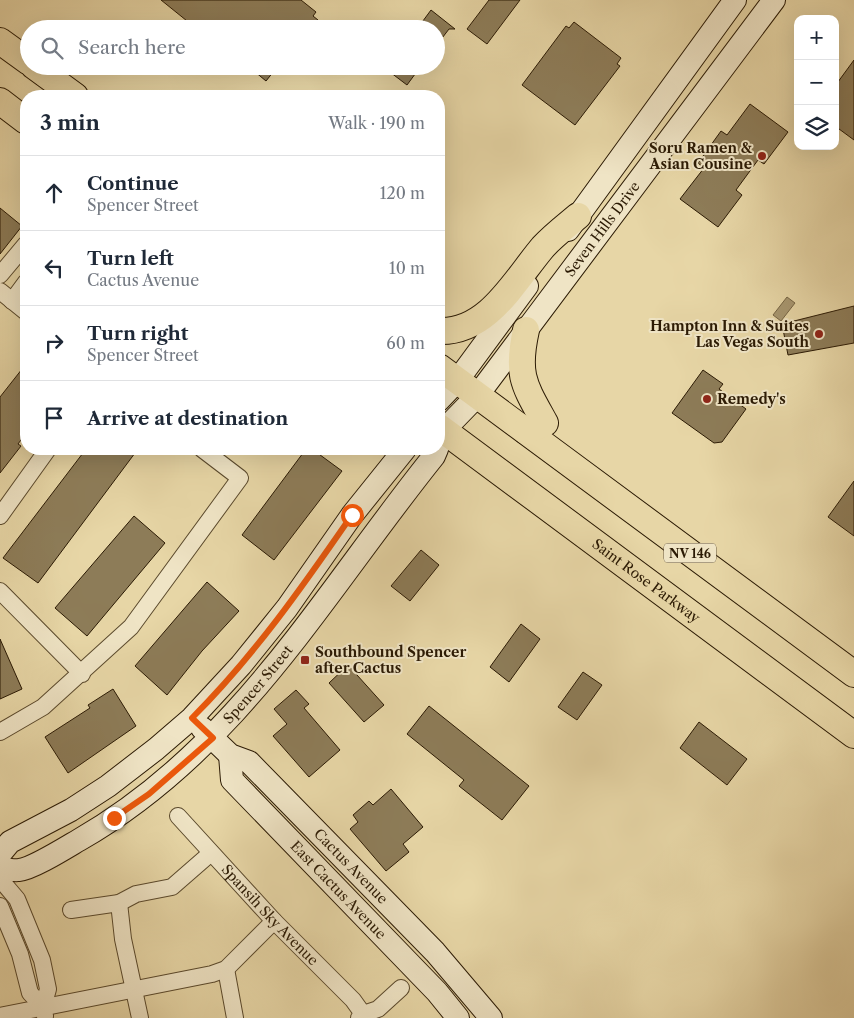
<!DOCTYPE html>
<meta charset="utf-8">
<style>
:root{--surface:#fff;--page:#f2f2f3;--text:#1f2937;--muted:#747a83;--line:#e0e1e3}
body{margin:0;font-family:"Libre Caslon Text",serif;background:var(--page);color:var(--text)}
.controls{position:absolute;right:15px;top:15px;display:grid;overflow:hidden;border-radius:10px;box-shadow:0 5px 20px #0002}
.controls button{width:45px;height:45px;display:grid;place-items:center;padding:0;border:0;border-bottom:1px solid var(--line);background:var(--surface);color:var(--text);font:25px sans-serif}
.stop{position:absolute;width:15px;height:15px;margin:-11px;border:4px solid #ea580c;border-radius:50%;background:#fff}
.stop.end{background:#ea580c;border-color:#fff;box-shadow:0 1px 5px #0008}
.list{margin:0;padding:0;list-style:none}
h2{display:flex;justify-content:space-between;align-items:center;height:65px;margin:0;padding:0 20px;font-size:21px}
h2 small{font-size:16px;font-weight:400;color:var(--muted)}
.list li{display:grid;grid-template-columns:32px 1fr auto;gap:15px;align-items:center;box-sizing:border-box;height:75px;padding:0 20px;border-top:1px solid var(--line)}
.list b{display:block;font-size:19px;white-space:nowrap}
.list p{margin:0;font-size:16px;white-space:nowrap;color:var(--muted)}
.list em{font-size:16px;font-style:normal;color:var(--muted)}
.icon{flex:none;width:28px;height:28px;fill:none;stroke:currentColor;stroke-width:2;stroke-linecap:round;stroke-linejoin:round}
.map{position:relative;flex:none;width:854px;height:1018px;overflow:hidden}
.search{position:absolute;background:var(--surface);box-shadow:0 5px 20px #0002;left:20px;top:20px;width:425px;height:55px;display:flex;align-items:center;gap:12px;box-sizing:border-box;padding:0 18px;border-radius:28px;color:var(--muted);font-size:19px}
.panel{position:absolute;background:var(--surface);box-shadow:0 5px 20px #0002;left:20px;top:90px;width:425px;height:365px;border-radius:20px}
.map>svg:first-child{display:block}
</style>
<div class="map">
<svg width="854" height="1018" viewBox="0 0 854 1018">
<rect width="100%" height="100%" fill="#e7d6a6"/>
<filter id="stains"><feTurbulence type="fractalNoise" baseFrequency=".004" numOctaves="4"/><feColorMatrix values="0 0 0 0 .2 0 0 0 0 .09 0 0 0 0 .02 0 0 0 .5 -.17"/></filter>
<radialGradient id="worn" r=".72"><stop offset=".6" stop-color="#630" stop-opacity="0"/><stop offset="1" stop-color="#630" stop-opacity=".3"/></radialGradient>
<!-- water -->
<polygon fill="#a7966f" stroke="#756444" points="787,297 795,303 781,321 773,315"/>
<!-- building -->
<g fill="#8d7c58" stroke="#2b1a04">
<polygon points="161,0 301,0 316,12 313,16 318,20 311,29 197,29"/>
<polygon points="489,0 520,0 487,44 467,29"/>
<polygon points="431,10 455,29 449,29 436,46 436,29 417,29"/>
<polygon points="574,22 621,58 617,64 620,66 575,125 522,85 566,26 569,28"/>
<polygon points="854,60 854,140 835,126 835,86"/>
<polygon points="248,66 278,66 266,81"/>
<polygon points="382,66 421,66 407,85"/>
<polygon points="750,104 788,132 764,164 758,160 736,190 742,195 718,227 680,199 704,168 698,163 721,131 727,135"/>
<polygon points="0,208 22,226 0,254"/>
<polygon points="854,306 854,343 788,355 782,324"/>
<polygon points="26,364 26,433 18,444 21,446 0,473 0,397"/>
<polygon points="703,370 723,384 719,389 746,409 722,442 714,443 672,413"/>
<polygon points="86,449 138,449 38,583 3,558"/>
<polygon points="306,449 312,449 342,471 274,560 242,535"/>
<polygon points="854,481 854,536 828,517"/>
<polygon points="134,516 165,543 87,636 55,608"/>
<polygon points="421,550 439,565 410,601 391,586"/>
<polygon points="207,582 239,611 202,651 167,695 135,666"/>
<polygon points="521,624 540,639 509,682 490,667"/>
<polygon points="0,639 22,689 0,699"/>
<polygon points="348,665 384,705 364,722 329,683"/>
<polygon points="583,672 602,685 577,720 558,707"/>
<polygon points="113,689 136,726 68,773 45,737 90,708 88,705"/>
<polygon points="296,690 309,704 304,708 340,750 309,777 273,736 287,724 274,709"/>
<polygon points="429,706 529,786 502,820 459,786 464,780 407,734"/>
<polygon points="699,722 747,759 727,785 680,748"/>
<polygon points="391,789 423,827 403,844 409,852 386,871 350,829 358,822 353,815 369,801 373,805"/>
</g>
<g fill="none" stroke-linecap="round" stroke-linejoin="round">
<!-- minor casing -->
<g stroke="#5a492c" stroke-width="18">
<g id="minor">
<polyline points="0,275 26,244"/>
<polyline points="0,291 26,312"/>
<polyline points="12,301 26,282"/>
<polyline points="0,516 48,449"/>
<polyline points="0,591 82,674"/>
<polyline points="0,732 43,707 131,627 240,478 202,449"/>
<path id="s1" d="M 178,816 L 274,921 L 353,1000 L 363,1014"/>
<polyline points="0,879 17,899 42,960 48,989 43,1007 45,1016"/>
<polyline points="119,903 123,939 140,1018"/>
<polyline points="0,906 20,954 30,993 43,1007"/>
<polyline points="71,910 119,903 136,894 172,887 211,853"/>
<polyline points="226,969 235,1018"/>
<polyline points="0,1016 212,974 226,969 274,921"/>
<polyline points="359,1018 363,1014 378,1009 401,988"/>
</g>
</g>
<!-- secondary casing -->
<g stroke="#2b1a04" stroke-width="24">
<g id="secondary">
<polyline points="568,230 735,0"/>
<polyline points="439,400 457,381 527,286"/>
<path id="s2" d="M 439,444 L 444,430 L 477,396 L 774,0"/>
<path id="s3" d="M 202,728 L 230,755 L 249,762 L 435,952 L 491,1018"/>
<path id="s4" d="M 230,755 L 232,780 L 437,992 L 458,1018"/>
<polyline points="0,854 10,842 71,810 108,786 156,749 192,718 241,665 287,608 352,515 405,449"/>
<path id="s5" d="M 0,868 C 6,869 13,871 19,870 C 32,869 67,847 79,840 C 238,749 323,594 434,456 L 437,449"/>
</g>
</g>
<!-- trunk casing -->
<g stroke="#2b1a04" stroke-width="28">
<g id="trunk">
<polyline points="0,41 29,62"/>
<polyline points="34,66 75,96"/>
<polyline points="0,101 26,121"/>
<path d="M 439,331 C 488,333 515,280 543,247 C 553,236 566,226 578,216"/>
<polyline points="439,367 854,674"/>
<path id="s6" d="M 439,427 L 854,735"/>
<path d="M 526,431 L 545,423 C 524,385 516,375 526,330"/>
</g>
</g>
<!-- minor -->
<use href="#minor" stroke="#efe4c5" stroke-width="16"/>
<!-- secondary -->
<use href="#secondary" stroke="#efe4c5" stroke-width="22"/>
<!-- trunk -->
<use href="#trunk" stroke="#e7d6a6" stroke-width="26"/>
</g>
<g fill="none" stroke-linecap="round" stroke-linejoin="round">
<!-- route -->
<path stroke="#ea580c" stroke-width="6" d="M 114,818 L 149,794 L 213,738 L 192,718 C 254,656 303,586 352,515"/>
</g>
<!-- markers -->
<g fill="#8f2418" stroke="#efe4c5" stroke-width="2">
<circle cx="762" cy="156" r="5"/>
<circle cx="819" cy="334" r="5"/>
<circle cx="707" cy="399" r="5"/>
<rect x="300" y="655" width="10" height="10" rx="2.5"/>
</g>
<g text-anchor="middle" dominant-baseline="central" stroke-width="4" stroke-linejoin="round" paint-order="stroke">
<!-- shield labels -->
<rect fill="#efe4c5" stroke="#66573e" stroke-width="1" x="664" y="543.5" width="52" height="19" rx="4"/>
<g font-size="12" font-weight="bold" fill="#2b1a04">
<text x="690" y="553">NV 146</text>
</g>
<!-- poi labels -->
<g font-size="14" font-weight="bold" fill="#2b1a04" stroke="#efe4c5" text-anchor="end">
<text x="752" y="148">Soru Ramen &amp;<tspan x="752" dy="16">Asian Cousine</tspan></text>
<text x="809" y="326">Hampton Inn &amp; Suites<tspan x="809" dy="16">Las Vegas South</tspan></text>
<text x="717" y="399" text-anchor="start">Remedy's</text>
<text x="315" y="652" text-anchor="start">Southbound Spencer<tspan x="315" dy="16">after Cactus</tspan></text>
</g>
<!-- street labels -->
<g font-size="14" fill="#2b1a04" stroke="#efe4c5">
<text stroke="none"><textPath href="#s2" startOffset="271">Seven Hills Drive</textPath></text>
<text stroke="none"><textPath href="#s6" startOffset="258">Saint Rose Parkway</textPath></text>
<text stroke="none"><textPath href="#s5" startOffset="325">Spencer Street</textPath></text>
<text stroke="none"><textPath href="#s3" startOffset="205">Cactus Avenue</textPath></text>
<text stroke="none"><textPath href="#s4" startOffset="178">East Cactus Avenue</textPath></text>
<text stroke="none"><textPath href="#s1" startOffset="135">Spansih Sky Avenue</textPath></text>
</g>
</g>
<rect width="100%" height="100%" filter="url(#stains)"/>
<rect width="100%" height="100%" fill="url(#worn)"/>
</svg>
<div class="controls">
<button>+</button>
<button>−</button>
<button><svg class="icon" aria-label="layers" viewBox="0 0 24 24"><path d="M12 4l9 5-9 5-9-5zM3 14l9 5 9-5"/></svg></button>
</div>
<div class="stop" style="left:352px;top:515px"></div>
<div class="stop end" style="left:114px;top:818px"></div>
<div class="search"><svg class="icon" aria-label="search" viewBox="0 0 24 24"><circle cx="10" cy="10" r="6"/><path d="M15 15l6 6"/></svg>Search here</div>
<section class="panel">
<h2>3 min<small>Walk · 190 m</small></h2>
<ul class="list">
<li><svg class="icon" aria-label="ahead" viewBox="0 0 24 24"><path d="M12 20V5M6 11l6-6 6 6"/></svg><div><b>Continue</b><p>Spencer Street</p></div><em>120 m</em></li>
<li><svg class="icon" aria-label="left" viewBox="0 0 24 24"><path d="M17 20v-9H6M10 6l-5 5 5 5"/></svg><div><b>Turn left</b><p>Cactus Avenue</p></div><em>10 m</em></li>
<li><svg class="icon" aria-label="right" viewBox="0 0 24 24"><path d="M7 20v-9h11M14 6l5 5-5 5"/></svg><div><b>Turn right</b><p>Spencer Street</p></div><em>60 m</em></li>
<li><svg class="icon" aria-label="arrive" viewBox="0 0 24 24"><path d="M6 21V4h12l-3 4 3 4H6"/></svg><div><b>Arrive at destination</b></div></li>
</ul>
</section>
</div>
